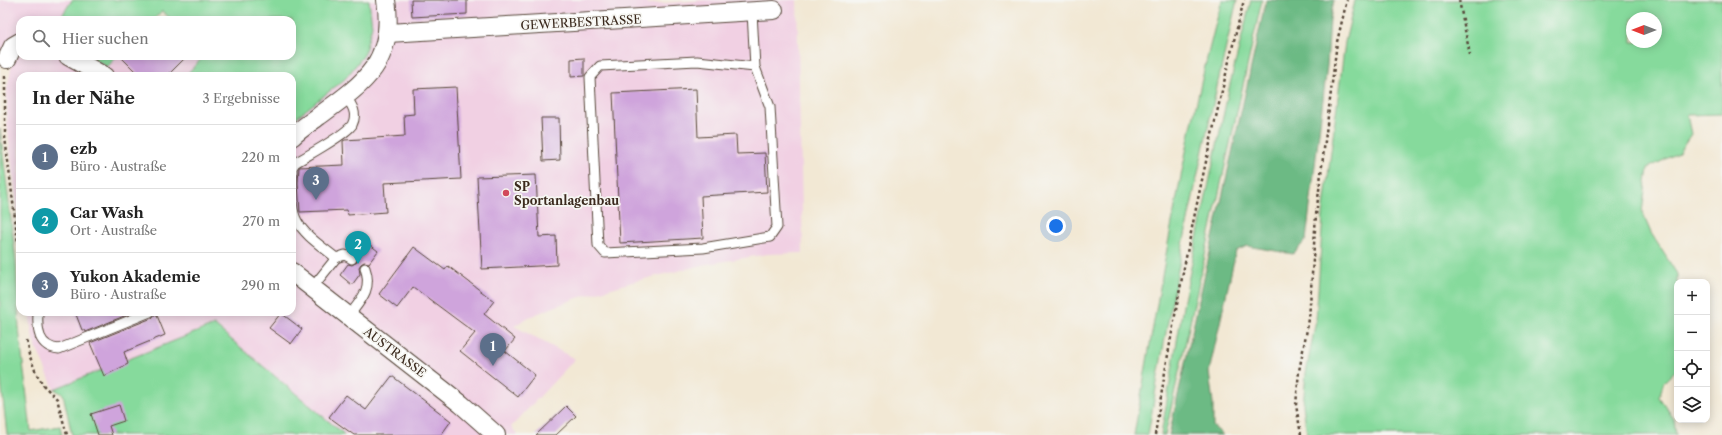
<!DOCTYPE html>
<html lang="de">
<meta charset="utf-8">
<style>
:root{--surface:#fff;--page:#f6f6f6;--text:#222;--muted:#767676;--line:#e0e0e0;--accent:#111827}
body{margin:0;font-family:"Libre Caslon Text",serif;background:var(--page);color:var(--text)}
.controls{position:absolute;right:12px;bottom:12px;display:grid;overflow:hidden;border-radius:8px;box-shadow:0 2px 10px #0003}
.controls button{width:36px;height:36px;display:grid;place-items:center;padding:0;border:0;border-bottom:1px solid var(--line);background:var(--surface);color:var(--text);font:20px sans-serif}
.compass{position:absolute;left:1626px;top:12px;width:36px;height:36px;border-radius:50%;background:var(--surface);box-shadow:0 2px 10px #0003;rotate:270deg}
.you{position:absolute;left:1056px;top:226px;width:14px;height:14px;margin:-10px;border:3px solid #fff;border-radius:50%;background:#1a73e8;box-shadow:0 0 0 6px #1a73e833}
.badge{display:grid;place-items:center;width:26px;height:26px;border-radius:50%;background:var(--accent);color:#fff;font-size:13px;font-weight:700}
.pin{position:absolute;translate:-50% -33px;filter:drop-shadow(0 1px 2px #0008)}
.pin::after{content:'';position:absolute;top:21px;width:14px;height:12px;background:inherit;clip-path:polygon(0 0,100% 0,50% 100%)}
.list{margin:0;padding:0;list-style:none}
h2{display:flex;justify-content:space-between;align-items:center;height:52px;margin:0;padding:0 16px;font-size:17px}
h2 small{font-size:13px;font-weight:400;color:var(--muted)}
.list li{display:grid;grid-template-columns:26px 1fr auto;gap:12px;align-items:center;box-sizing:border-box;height:64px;padding:0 16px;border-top:1px solid var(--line)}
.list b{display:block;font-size:15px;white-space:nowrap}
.list p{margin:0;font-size:13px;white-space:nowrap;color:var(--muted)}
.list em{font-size:13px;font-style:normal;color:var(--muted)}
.icon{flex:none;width:22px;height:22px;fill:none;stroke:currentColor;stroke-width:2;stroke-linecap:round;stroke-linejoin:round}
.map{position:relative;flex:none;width:1722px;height:435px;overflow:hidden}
.search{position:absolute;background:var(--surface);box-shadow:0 2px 10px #0003;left:16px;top:16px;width:280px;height:44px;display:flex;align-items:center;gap:10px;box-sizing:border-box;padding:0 14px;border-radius:12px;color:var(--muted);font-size:15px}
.panel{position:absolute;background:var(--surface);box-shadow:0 2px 10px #0003;left:16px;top:72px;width:280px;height:244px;border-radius:12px}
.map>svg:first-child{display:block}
</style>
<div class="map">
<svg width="1722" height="435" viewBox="0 0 1722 435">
<rect width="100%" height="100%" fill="#f6f6f2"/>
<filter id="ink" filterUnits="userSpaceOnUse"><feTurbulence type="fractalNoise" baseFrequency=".025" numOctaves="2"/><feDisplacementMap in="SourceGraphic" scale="8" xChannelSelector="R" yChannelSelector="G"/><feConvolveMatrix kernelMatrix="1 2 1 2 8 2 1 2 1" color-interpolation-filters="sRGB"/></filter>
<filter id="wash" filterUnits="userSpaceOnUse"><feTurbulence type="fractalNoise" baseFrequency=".012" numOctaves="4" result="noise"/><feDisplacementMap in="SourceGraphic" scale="16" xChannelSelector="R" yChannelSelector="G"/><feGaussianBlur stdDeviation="0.9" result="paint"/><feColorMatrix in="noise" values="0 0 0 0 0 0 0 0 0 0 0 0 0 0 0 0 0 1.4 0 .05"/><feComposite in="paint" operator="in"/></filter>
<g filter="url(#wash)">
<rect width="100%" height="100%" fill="#f2e8d4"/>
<!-- built -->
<g fill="#f1d0e3">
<polygon points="0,0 72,0 59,20 20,20 20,56 88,56 107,67 118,56 204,56 185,76 20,76 20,232 7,123 7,88 12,64 0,56"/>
<polygon points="369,0 646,0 647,4 709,0 797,0 803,253 768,254 707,264 636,281 577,298 529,317 514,326 575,359 511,427 518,435 345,435 214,325 54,389 33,340 29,312 292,312 292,121 345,79 372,26"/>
</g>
<!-- green -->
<g fill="#86da9c" stroke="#60825d" fill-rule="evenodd">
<polygon points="72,0 369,0 372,26 364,55 345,79 292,121 292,76 185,76 204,56 292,56 292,20 172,20 162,11 153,20 59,20"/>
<path d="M 1222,0 L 1237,0 C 1203,144 1172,289 1148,435 L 1134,435 C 1160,289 1183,143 1222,0 Z"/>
<polygon points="1251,0 1262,0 1165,435 1161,435 1184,300 1230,84"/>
<path d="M 1355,0 L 1722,0 L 1722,114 L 1687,115 L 1691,134 L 1678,153 L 1648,168 L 1642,212 L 1651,233 L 1677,274 L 1677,369 L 1664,382 L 1659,397 L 1674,419 L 1676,435 L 1307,435 L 1303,405 L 1306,373 L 1316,320 L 1323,215 L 1345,42 ZM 1632,18 L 1656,18 L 1656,42 L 1632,42 Z"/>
<polygon points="88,56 118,56 107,67"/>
<polygon points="0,129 16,261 19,329 31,431 60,426 62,435 7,435 0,372"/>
<polygon points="214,325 345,435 72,435 63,394 54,389"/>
</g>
<!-- forest -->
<polygon fill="#6cba84" stroke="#547251" points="1266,0 1334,0 1330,19 1327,66 1306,240 1293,254 1247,246 1236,251 1209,372 1213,403 1213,426 1223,435 1169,435"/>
<g id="blocks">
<!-- building -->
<g fill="#cfa4dc">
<polygon points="411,0 467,0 467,14 412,17"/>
<polygon points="120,56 187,56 167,76 140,76"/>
<polygon points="584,58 584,76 571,77 571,59"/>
<polygon points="456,87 461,179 384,183 386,212 348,215 347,210 300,212 298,183 299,167 344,165 343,141 345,140 405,136 404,115 414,114 413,89"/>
<polygon points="696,89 698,137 736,135 737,154 765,153 767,192 701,196 703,238 620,243 613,93"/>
<polygon points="541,118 559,118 560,160 543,161"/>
<polygon points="536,175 539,237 556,236 557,265 482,269 477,177"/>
<polygon points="365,241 378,251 369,263 364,262 361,264 359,267 360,274 352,285 340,275 348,264 352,265 357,262 358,259 356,254"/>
<polygon points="414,247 445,270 448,266 494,301 484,314 515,339 505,351 535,375 518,397 460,351 475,333 460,322 413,287 397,308 379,294"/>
<polygon points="75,312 134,312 85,332 84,330 82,330"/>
<polygon points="156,313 165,335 124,352 128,364 104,376 90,343 152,318"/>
<polygon points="281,313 302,329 291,344 269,328"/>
<polygon points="392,376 451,421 441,435 354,435 329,417 346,395 366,410"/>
<polygon points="119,405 124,421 109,426 112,435 98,435 91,414"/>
<polygon points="566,406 576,416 556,435 536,435"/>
</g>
</g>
</g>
<g filter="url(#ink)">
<use href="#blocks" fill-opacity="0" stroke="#564639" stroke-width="1"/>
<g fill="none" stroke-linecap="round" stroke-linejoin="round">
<!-- service casing -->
<g stroke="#564639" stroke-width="11">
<g id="service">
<polyline points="752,12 755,67 770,107 777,227 770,237 703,248 605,253 598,245 590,77 600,66 697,61 755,67"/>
<path d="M 336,258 C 323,247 305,236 297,221 C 289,207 293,184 292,168 L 295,163 C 308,155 344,136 352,125 C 358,114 352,105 346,97"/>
<polyline points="312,288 336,258 345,255 352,259"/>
<path d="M 38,312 C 37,330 38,347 59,349 L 150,312"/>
<path d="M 348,317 C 360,301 373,290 365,268"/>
</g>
</g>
<!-- minor casing -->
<g stroke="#564639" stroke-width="20">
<g id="minor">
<polyline points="388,33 774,10"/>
<polyline points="68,56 104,76"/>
<polyline points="7,59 13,46 20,42"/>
<path d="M 292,137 C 300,129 310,123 319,116 C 363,84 396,62 386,0"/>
<polyline points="292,272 461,404 496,435"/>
</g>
</g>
<!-- path -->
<g stroke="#564639" stroke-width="2.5" stroke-dasharray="3 3" stroke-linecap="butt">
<polyline points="1459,0 1470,55"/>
<polyline points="5,76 5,137 20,259"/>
<polyline points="26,340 29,354 36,373 44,386 57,399 67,435"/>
<path d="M 1155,435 C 1177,289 1208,144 1244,0"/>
<polyline points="1301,435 1296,405 1299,371 1309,319 1316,215 1337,42 1347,0"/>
</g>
<!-- service -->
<use href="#service" stroke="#fff" stroke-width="9"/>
<!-- minor -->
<use href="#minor" stroke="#fff" stroke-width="18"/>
</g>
</g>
<!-- markers -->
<circle fill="#d1495b" stroke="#f6f6f2" stroke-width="1.5" cx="506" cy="193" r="4"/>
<g text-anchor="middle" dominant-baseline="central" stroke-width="3.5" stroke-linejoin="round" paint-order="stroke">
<!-- street labels -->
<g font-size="12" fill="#3b2a1e" stroke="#f6f6f2">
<text transform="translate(581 22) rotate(-3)">GEWERBESTRASSE</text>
<text transform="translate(395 352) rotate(37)">AUSTRASSE</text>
</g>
<!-- poi labels -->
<g font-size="12" font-weight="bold" fill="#3b2a1e" stroke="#f6f6f2" text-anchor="start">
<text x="514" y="186">SP<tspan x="514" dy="14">Sportanlagenbau</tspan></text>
</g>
</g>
</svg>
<div class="controls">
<button>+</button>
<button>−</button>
<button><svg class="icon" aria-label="locate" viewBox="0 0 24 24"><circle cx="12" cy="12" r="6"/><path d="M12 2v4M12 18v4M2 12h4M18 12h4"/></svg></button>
<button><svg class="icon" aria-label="layers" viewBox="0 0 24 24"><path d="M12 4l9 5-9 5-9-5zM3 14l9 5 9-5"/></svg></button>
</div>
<svg class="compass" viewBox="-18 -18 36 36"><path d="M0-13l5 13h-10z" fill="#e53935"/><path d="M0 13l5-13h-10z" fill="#767676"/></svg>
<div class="you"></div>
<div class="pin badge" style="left:493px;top:366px;background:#5c6f8a">1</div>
<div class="pin badge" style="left:358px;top:264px;background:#0f9aa8">2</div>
<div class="pin badge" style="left:316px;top:200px;background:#5c6f8a">3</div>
<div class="search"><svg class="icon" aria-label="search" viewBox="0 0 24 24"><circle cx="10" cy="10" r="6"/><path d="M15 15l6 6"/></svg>Hier suchen</div>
<section class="panel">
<h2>In der Nähe<small>3 Ergebnisse</small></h2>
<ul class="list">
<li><span class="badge" style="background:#5c6f8a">1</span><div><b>ezb</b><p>Büro · Austraße</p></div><em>220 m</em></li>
<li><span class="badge" style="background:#0f9aa8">2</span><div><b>Car Wash</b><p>Ort · Austraße</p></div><em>270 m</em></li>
<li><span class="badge" style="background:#5c6f8a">3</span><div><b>Yukon Akademie</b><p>Büro · Austraße</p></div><em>290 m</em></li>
</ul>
</section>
</div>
